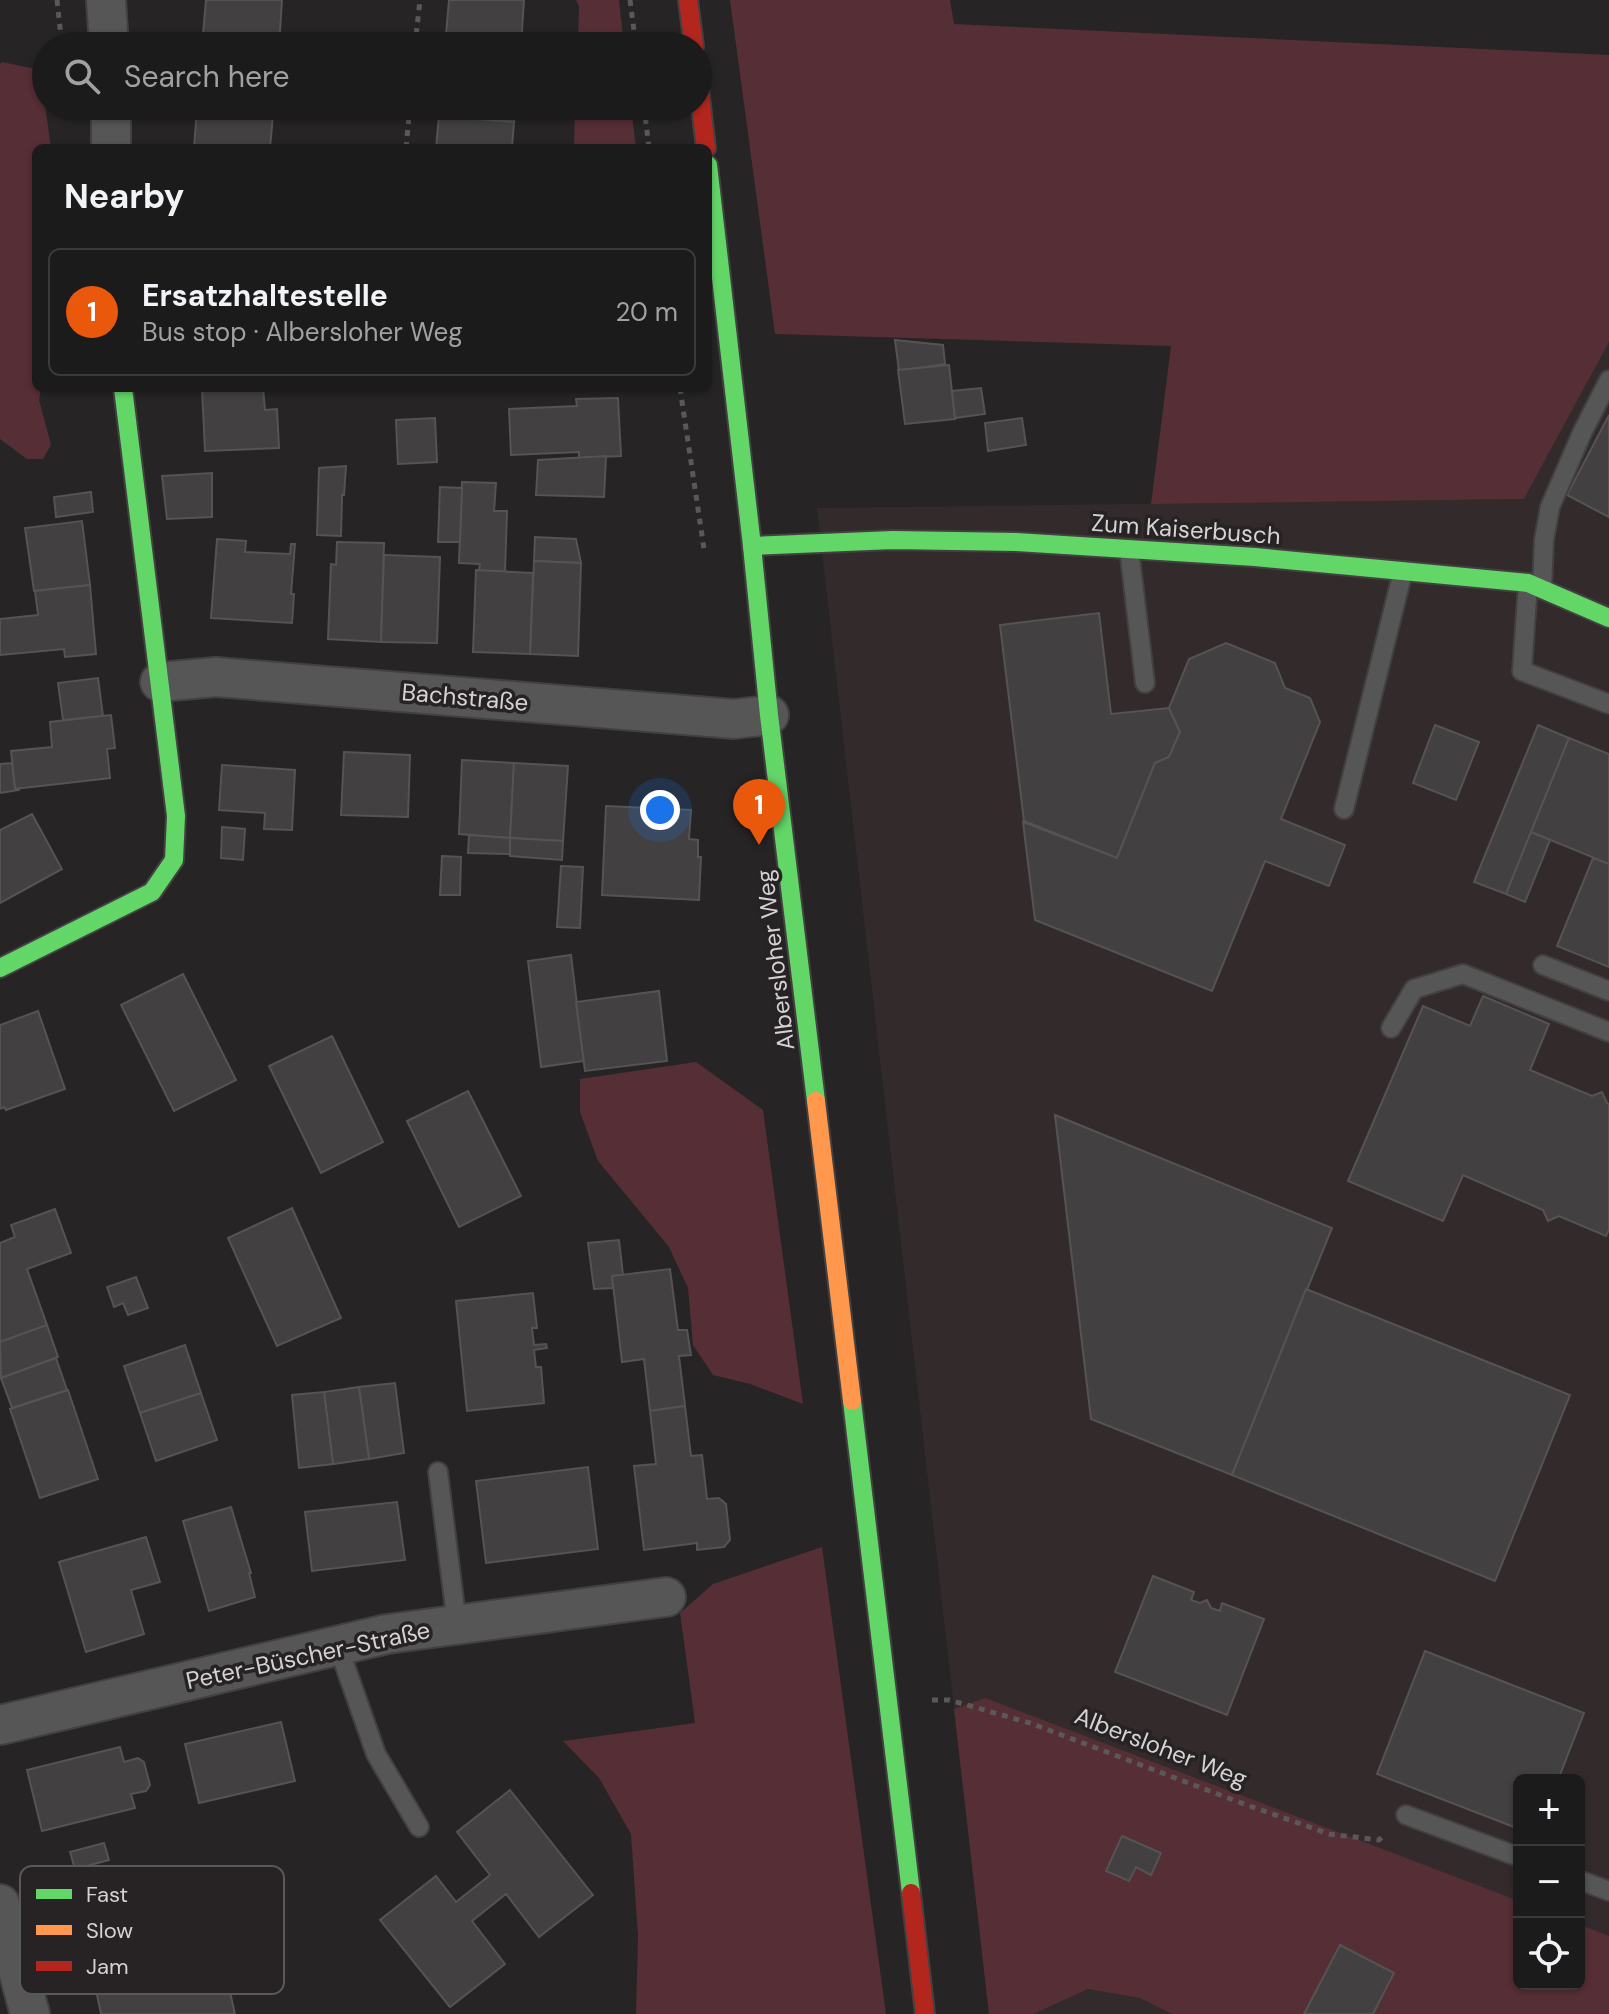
<!DOCTYPE html>
<meta charset="utf-8">
<style>
:root{--surface:#1c1b1c;--page:#252425;--text:#f1f3f6;--muted:#a0a1a3;--line:#3a393b;--accent:#ea580c}
body{margin:0;font-family:"DM Sans",sans-serif;background:var(--page);color:var(--text)}
.controls{position:absolute;right:24px;bottom:24px;display:grid;overflow:hidden;border-radius:12px;box-shadow:0 2px 6px #0004}
.controls button{width:72px;height:72px;display:grid;place-items:center;padding:0;border:0;border-bottom:2px solid var(--line);background:var(--surface);color:var(--text);font:40px sans-serif}
.you{position:absolute;left:660px;top:810px;width:28px;height:28px;margin:-20px;border:6px solid #fff;border-radius:50%;background:#1a73e8;box-shadow:0 0 0 12px #1a73e833}
.badge{display:grid;place-items:center;width:52px;height:52px;border-radius:50%;background:var(--accent);color:#fff;font-size:26px;font-weight:700}
.pin{position:absolute;translate:-50% -66px;filter:drop-shadow(0 2px 4px #0008)}
.pin::after{content:'';position:absolute;top:42px;width:28px;height:24px;background:inherit;clip-path:polygon(0 0,100% 0,50% 100%)}
.list{margin:0;padding:0;list-style:none}
h2{display:flex;justify-content:space-between;align-items:center;height:104px;margin:0;padding:0 32px;font-size:34px}
h2 small{font-size:26px;font-weight:400;color:var(--muted)}
.list li{display:grid;grid-template-columns:52px 1fr auto;gap:24px;align-items:center;box-sizing:border-box;height:128px;margin:0 16px 16px;padding:0 16px;border:2px solid var(--line);border-radius:12px}
.list b{display:block;font-size:30px;white-space:nowrap}
.list p{margin:0;font-size:26px;white-space:nowrap;color:var(--muted)}
.list em{font-size:26px;font-style:normal;color:var(--muted)}
.icon{flex:none;width:44px;height:44px;fill:none;stroke:currentColor;stroke-width:2;stroke-linecap:round;stroke-linejoin:round}
.map{position:relative;flex:none;width:1609px;height:2014px;overflow:hidden}
.search{position:absolute;background:var(--surface);box-shadow:0 2px 6px #0004;left:32px;top:32px;width:680px;height:88px;display:flex;align-items:center;gap:20px;box-sizing:border-box;padding:0 28px;border-radius:44px;color:var(--muted);font-size:30px}
.panel{position:absolute;background:var(--surface);box-shadow:0 2px 6px #0004;left:32px;top:144px;width:680px;height:248px;border-radius:12px}
.map>svg:first-child{display:block}
</style>
<div class="map">
<svg width="1609" height="2014" viewBox="0 0 1609 2014">
<rect width="100%" height="100%" fill="#262425"/>
<!-- built -->
<path fill="#332a2c" fill-rule="evenodd" d="M 1609,342 L 1609,2014 L 989,2014 L 817,508 L 1524,499 ZM 1519,1780 L 1579,1780 L 1579,1984 L 1519,1984 Z"/>
<!-- green -->
<g fill="#562e36">
<polygon points="576,0 619,0 624,46 578,46 579,6"/>
<polygon points="730,0 950,0 954,24 1609,55 1609,342 1524,499 1151,504 1171,346 775,334"/>
<polygon points="2,62 40,70 51,148 36,148 36,388 41,388 39,400 51,445 43,459 27,459 0,439 0,64"/>
<polygon points="575,106 631,106 636,148 574,148"/>
<polygon points="696,1062 763,1110 803,1404 750,1384 713,1375 693,1345 688,1288 669,1247 598,1161 580,1112 580,1079"/>
<polygon points="822,1547 886,2014 636,2014 638,1936 631,1834 599,1778 563,1741 695,1723 680,1613 713,1584"/>
<polygon points="985,1698 1519,1901 1519,1984 1579,1984 1579,1924 1609,1936 1609,2014 1172,2014 1140,1998 1088,1989 1033,2014 989,2014 954,1709"/>
</g>
<!-- building -->
<g fill="#424041" stroke="#555354" stroke-width="2">
<polygon points="206,0 282,0 279,46 202,46"/>
<polygon points="449,0 524,0 521,46 445,46"/>
<polygon points="197,106 274,106 273,115 197,110"/>
<polygon points="440,106 516,106 514,122 439,116"/>
<polygon points="197,110 273,115 270,148 194,148"/>
<polygon points="439,116 514,122 512,148 436,148"/>
<polygon points="895,340 943,345 945,364 899,371"/>
<polygon points="949,365 955,419 905,424 898,370"/>
<polygon points="263,388 265,410 277,409 279,448 205,451 202,389"/>
<polygon points="981,388 985,414 955,418 952,391"/>
<polygon points="618,398 621,456 579,458 579,452 511,455 509,409 577,406 576,399"/>
<polygon points="1609,415 1609,517 1567,495"/>
<polygon points="435,418 437,462 398,464 396,420"/>
<polygon points="1022,418 1026,445 988,451 985,423"/>
<polygon points="606,456 604,497 536,495 538,460"/>
<polygon points="346,466 344,495 342,495 341,536 317,535 319,468"/>
<polygon points="212,473 212,517 167,519 162,476"/>
<polygon points="462,482 496,483 494,511 507,511 505,572 479,571 480,564 459,563"/>
<polygon points="440,487 462,488 460,542 438,542"/>
<polygon points="91,492 93,512 56,517 54,497"/>
<polygon points="82,521 90,585 34,591 25,528"/>
<polygon points="535,537 576,539 581,563 534,561"/>
<polygon points="217,539 246,541 245,552 290,554 291,544 295,544 291,594 294,594 292,623 211,618"/>
<polygon points="337,542 384,543 381,642 328,639 331,564 336,565"/>
<polygon points="384,555 440,557 437,643 381,642"/>
<polygon points="534,561 581,563 578,656 530,654"/>
<polygon points="476,570 533,573 530,654 473,652"/>
<polygon points="90,585 96,654 65,657 64,649 0,655 0,619 38,615 35,591"/>
<polygon points="1099,613 1111,714 1169,708 1180,732 1169,757 1155,763 1117,858 1024,821 1000,625"/>
<polygon points="1226,643 1275,663 1285,688 1310,698 1320,722 1281,819 1345,845 1329,886 1265,861 1212,991 1035,920 1023,822 1117,858 1155,763 1169,757 1180,732 1169,708 1189,659"/>
<polygon points="98,678 103,716 63,720 58,683"/>
<polygon points="111,715 115,748 107,749 110,778 15,789 11,751 52,747 50,722"/>
<polygon points="1435,725 1479,742 1456,800 1413,783"/>
<polygon points="1538,725 1569,738 1506,894 1474,882"/>
<polygon points="1569,738 1609,754 1609,864 1531,832"/>
<polygon points="344,752 410,755 408,817 341,815"/>
<polygon points="462,760 514,763 510,838 459,834"/>
<polygon points="12,763 15,789 19,788 19,790 0,793 0,764"/>
<polygon points="514,763 568,766 563,841 510,838"/>
<polygon points="222,765 295,770 292,830 264,829 265,813 219,810"/>
<polygon points="606,806 691,810 689,839 698,840 698,857 701,857 699,900 602,895"/>
<polygon points="32,814 62,869 0,903 0,830"/>
<polygon points="222,827 245,829 243,860 221,858"/>
<polygon points="1531,832 1550,840 1525,902 1506,894"/>
<polygon points="469,835 510,838 510,854 468,853"/>
<polygon points="510,838 563,841 562,860 510,856"/>
<polygon points="442,856 461,857 460,895 440,895"/>
<polygon points="1593,858 1609,864 1609,967 1557,946"/>
<polygon points="561,866 583,867 580,928 557,927"/>
<polygon points="571,955 584,1061 541,1067 528,961"/>
<polygon points="183,974 236,1080 174,1111 121,1005"/>
<polygon points="659,991 667,1061 585,1071 576,1002"/>
<polygon points="1483,996 1549,1024 1530,1070 1592,1096 1602,1092 1607,1103 1609,1104 1609,1229 1606,1236 1559,1216 1548,1221 1543,1210 1463,1175 1443,1221 1348,1181 1423,1006 1470,1026"/>
<polygon points="38,1011 65,1089 6,1110 4,1107 0,1109 0,1025"/>
<polygon points="332,1036 383,1142 321,1173 269,1066"/>
<polygon points="468,1091 521,1196 459,1227 407,1121"/>
<polygon points="1055,1115 1332,1228 1232,1475 1091,1419"/>
<polygon points="292,1208 341,1318 277,1346 228,1238"/>
<polygon points="55,1209 71,1253 27,1269 47,1325 0,1342 0,1243 15,1237 11,1225"/>
<polygon points="619,1240 623,1275 612,1276 613,1288 594,1289 588,1243"/>
<polygon points="670,1269 678,1330 687,1330 691,1355 679,1356 685,1406 650,1411 644,1359 622,1362 612,1276"/>
<polygon points="136,1277 148,1308 128,1315 123,1303 114,1307 107,1287"/>
<polygon points="1306,1289 1570,1395 1495,1581 1232,1475"/>
<polygon points="533,1293 537,1328 532,1328 534,1345 546,1344 547,1348 534,1350 536,1367 541,1367 544,1403 467,1411 456,1301"/>
<polygon points="47,1325 58,1357 1,1378 0,1342"/>
<polygon points="185,1345 201,1393 140,1413 124,1366"/>
<polygon points="56,1358 67,1390 12,1408 1,1378"/>
<polygon points="395,1383 404,1453 369,1459 359,1387"/>
<polygon points="359,1387 369,1459 333,1464 324,1392"/>
<polygon points="68,1390 98,1479 40,1498 10,1409"/>
<polygon points="324,1392 333,1464 299,1468 292,1395"/>
<polygon points="201,1393 217,1440 156,1461 140,1413"/>
<polygon points="685,1406 691,1456 702,1455 707,1499 719,1498 726,1504 730,1540 724,1547 697,1550 697,1543 644,1550 634,1466 656,1464 650,1411"/>
<polygon points="588,1467 598,1549 486,1563 476,1481"/>
<polygon points="397,1502 405,1560 312,1571 305,1512"/>
<polygon points="231,1507 251,1573 249,1573 255,1597 209,1611 183,1521"/>
<polygon points="146,1537 160,1582 131,1590 144,1634 86,1652 59,1562"/>
<polygon points="1153,1576 1194,1592 1191,1600 1200,1603 1207,1600 1211,1608 1220,1611 1222,1603 1264,1619 1227,1715 1115,1672"/>
<polygon points="1425,1651 1584,1713 1558,1780 1519,1780 1519,1829 1377,1774"/>
<polygon points="281,1722 295,1781 199,1803 185,1744"/>
<polygon points="120,1747 124,1762 138,1758 144,1762 150,1785 146,1791 131,1794 135,1808 42,1831 27,1770"/>
<polygon points="510,1790 593,1895 539,1937 506,1894 472,1921 505,1964 450,2007 380,1920 436,1876 456,1902 490,1875 457,1832"/>
<polygon points="1122,1836 1161,1853 1151,1875 1136,1867 1129,1881 1106,1871"/>
<polygon points="104,1843 109,1860 75,1869 70,1852"/>
<polygon points="1340,1945 1394,1973 1373,2014 1304,2014"/>
<polygon points="221,1952 235,2014 101,2014 94,1981 130,1975 130,1973 186,1960 187,1961"/>
</g>
<g fill="none" stroke-linecap="round" stroke-linejoin="round">
<!-- lane casing -->
<g stroke="#424041" stroke-width="22">
<g id="lane">
<polyline points="1129,549 1145,683"/>
<polyline points="1528,583 1522,671 1609,704"/>
<polyline points="1542,589 1544,540 1550,507 1582,433 1609,380"/>
<polyline points="1344,809 1403,571"/>
<polyline points="1543,965 1609,991"/>
<polyline points="1391,1028 1414,989 1463,974 1609,1032"/>
<polyline points="438,1472 457,1625"/>
<polyline points="338,1646 376,1754 419,1827"/>
<polyline points="1406,1815 1519,1857"/>
<polyline points="1579,1880 1609,1891"/>
</g>
</g>
<!-- street casing -->
<g stroke="#424041" stroke-width="42">
<g id="street">
<polyline points="106,0 109,46"/>
<polyline points="111,148 111,106"/>
<polyline points="160,682 216,677 734,719 769,715"/>
<polyline points="0,1725 387,1634 666,1597"/>
<polyline points="0,1904 30,2014"/>
</g>
</g>
<!-- fast casing -->
<g stroke="#424041" stroke-width="22">
<g id="fast">
<polyline points="708,165 752,546 769,715 816,1101"/>
<polyline points="752,546 893,540 1016,542 1255,557 1528,583 1609,618"/>
<polyline points="0,968 152,892 174,860 176,816 123,388"/>
<polyline points="852,1401 911,1893"/>
</g>
</g>
<!-- slow casing -->
<g stroke="#424041" stroke-width="22">
<polyline id="slow" points="816,1101 852,1401"/>
</g>
<!-- jam casing -->
<g stroke="#424041" stroke-width="22">
<g id="jam">
<polyline points="688,0 694,46"/>
<polyline points="698,80 706,148"/>
<polyline points="911,1893 925,2014"/>
</g>
</g>
<!-- path -->
<g stroke="#5a5859" stroke-width="5" stroke-dasharray="6 6" stroke-linecap="butt">
<polyline points="57,0 62,46"/>
<polyline points="630,0 636,46"/>
<polyline points="415,46 420,0"/>
<polyline points="644,106 649,148"/>
<polyline points="406,148 410,106"/>
<polyline points="680,388 704,549"/>
<polyline points="932,1700 949,1700 1030,1723 1244,1804 1329,1834 1379,1840 1385,1834"/>
</g>
<!-- lane -->
<use href="#lane" stroke="#575656" stroke-width="18"/>
<!-- street -->
<use href="#street" stroke="#575656" stroke-width="38"/>
<!-- fast -->
<use href="#fast" stroke="#63d668" stroke-width="18"/>
<!-- slow -->
<use href="#slow" stroke="#ff974d" stroke-width="18"/>
<!-- jam -->
<use href="#jam" stroke="#b3261e" stroke-width="18"/>
</g>
<g text-anchor="middle" dominant-baseline="central" stroke-width="7" stroke-linejoin="round" paint-order="stroke">
<!-- street labels -->
<g font-size="24" fill="#d5d2d3" stroke="#272324">
<text transform="translate(1186 529) rotate(4)">Zum Kaiserbusch</text>
<text transform="translate(465 697) rotate(5)">Bachstraße</text>
<text transform="translate(775 960) rotate(-97)">Albersloher Weg</text>
<text transform="translate(308 1655) rotate(-12)">Peter-Büscher-Straße</text>
<text transform="translate(1161 1747) rotate(21)">Albersloher Weg</text>
</g>
</g>
<!-- legend -->
<rect x="20" y="1866" width="264" height="128" rx="12" fill="#272324" stroke="#5b5859" stroke-width="2"/>
<rect x="36" y="1889" width="36" height="10" fill="#63d668"/>
<rect x="36" y="1925" width="36" height="10" fill="#ff974d"/>
<rect x="36" y="1961" width="36" height="10" fill="#b3261e"/>
<g font-size="22" fill="#d5d2d3">
<text x="86" y="1902">Fast</text>
<text x="86" y="1938">Slow</text>
<text x="86" y="1974">Jam</text>
</g>
</svg>
<div class="controls">
<button>+</button>
<button>−</button>
<button><svg class="icon" aria-label="locate" viewBox="0 0 24 24"><circle cx="12" cy="12" r="6"/><path d="M12 2v4M12 18v4M2 12h4M18 12h4"/></svg></button>
</div>
<div class="you"></div>
<div class="pin badge" style="left:759px;top:845px">1</div>
<div class="search"><svg class="icon" aria-label="search" viewBox="0 0 24 24"><circle cx="10" cy="10" r="6"/><path d="M15 15l6 6"/></svg>Search here</div>
<section class="panel">
<h2>Nearby<small></small></h2>
<ul class="list">
<li><span class="badge">1</span><div><b>Ersatzhaltestelle</b><p>Bus stop · Albersloher Weg</p></div><em>20 m</em></li>
</ul>
</section>
</div>
